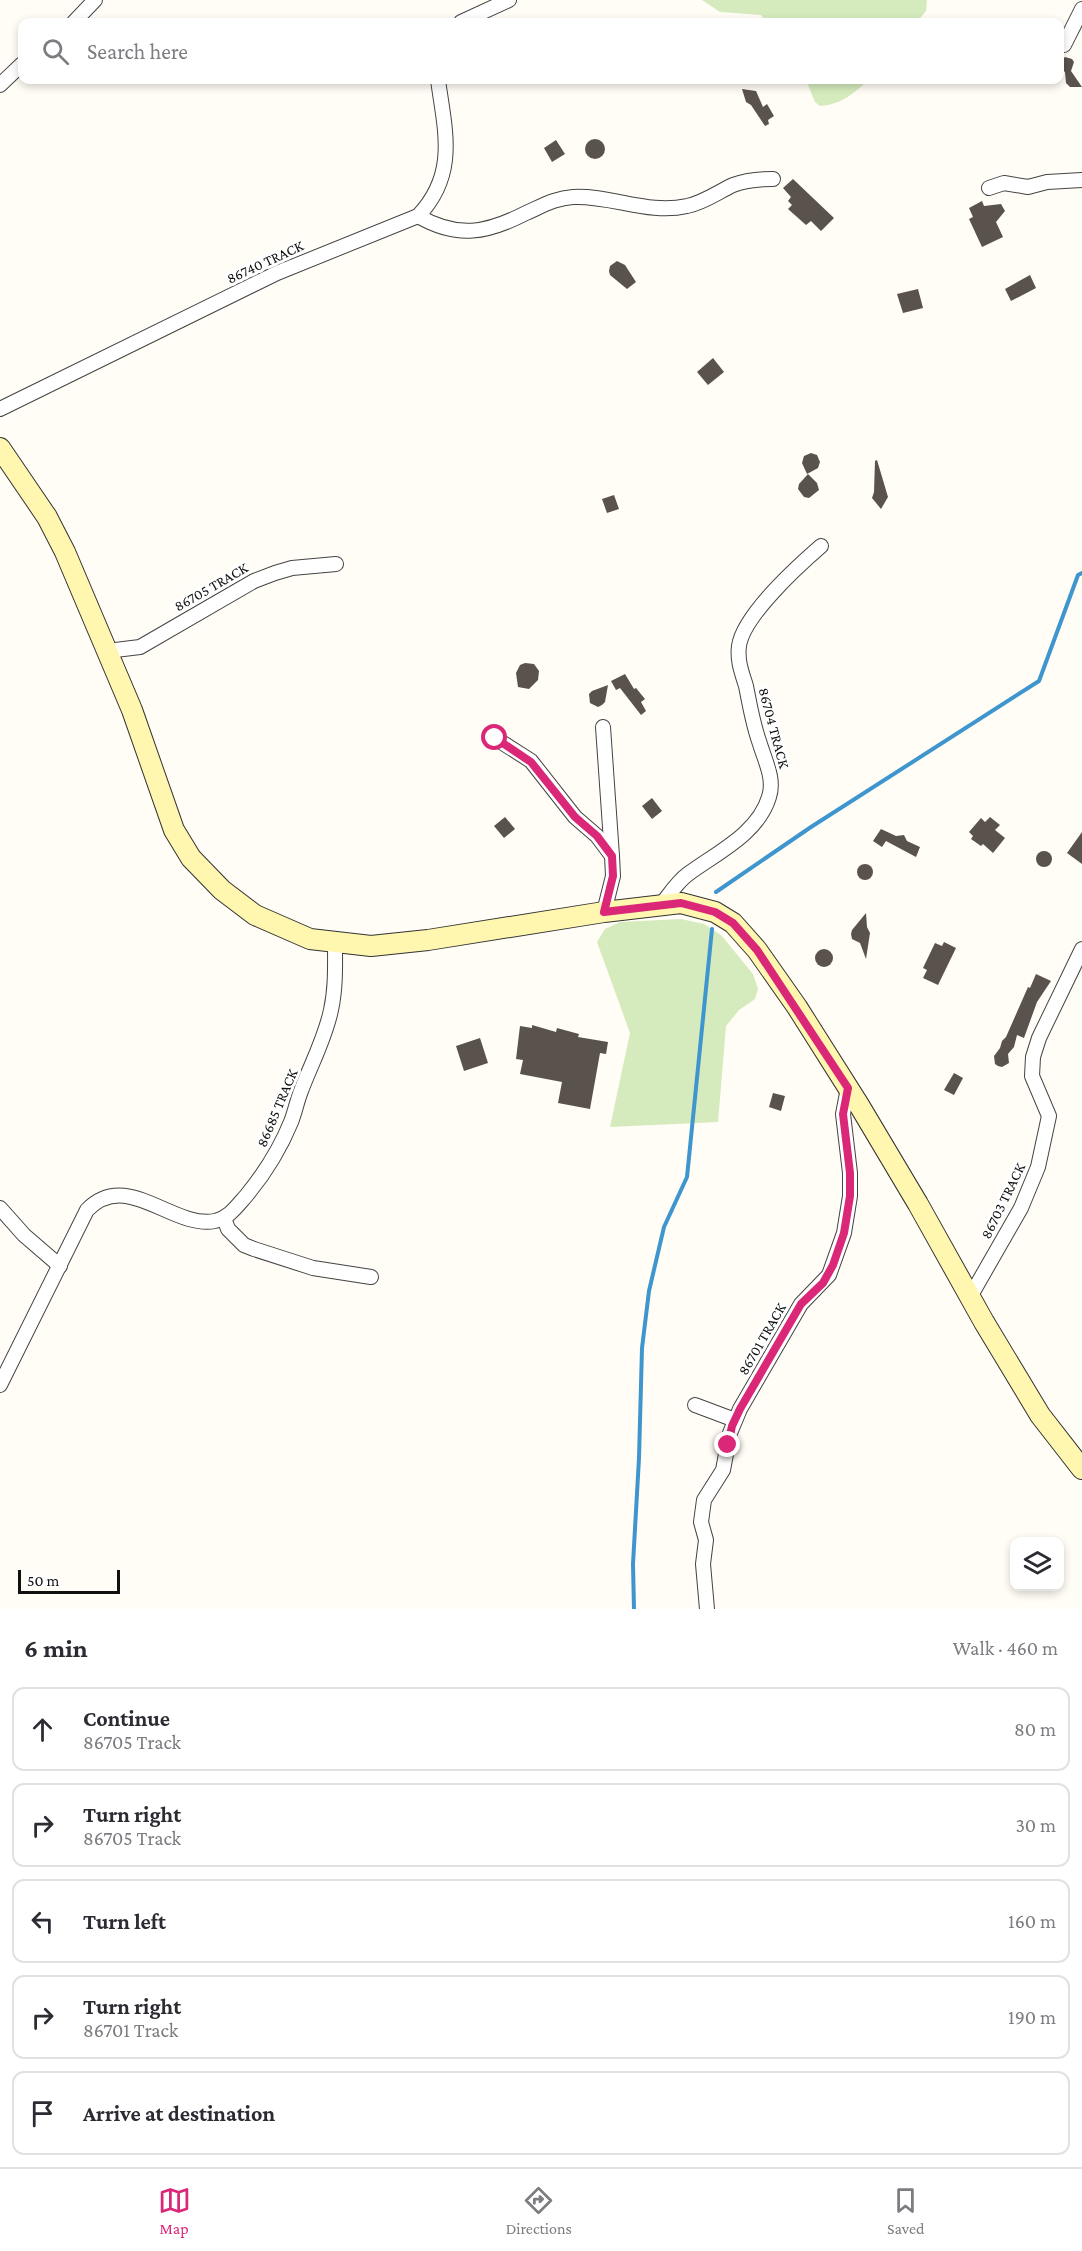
<!DOCTYPE html>
<meta charset="utf-8">
<style>
:root{--surface:#fff;--page:#f2f2f3;--text:#2b2b33;--muted:#7c7c81;--line:#e1e1e2;--accent:#db2777}
body{margin:0;font-family:"Crimson Pro",serif;background:var(--page);color:var(--text)}
.controls{position:absolute;right:18px;bottom:18px;display:grid;overflow:hidden;border-radius:12px;box-shadow:0 3px 9px #0003}
.controls button{width:54px;height:54px;display:grid;place-items:center;padding:0;border:0;border-bottom:2px solid var(--line);background:var(--surface);color:var(--text);font:30px sans-serif}
.scale{position:absolute;left:18px;bottom:15px;width:102px;box-sizing:border-box;padding-left:6px;border:3px solid #111;border-top:0;font-size:16px;line-height:21px;white-space:nowrap;color:#111;-webkit-text-stroke:4px #fff;paint-order:stroke}
.stop{position:absolute;width:18px;height:18px;margin:-14px;border:4px solid #db2777;border-radius:50%;background:#fff}
.stop.end{background:#db2777;border-color:#fff;box-shadow:0 2px 6px #0008}
.list{margin:0;padding:0;list-style:none}
h2{display:flex;justify-content:space-between;align-items:center;height:78px;margin:0;padding:0 24px;font-size:26px}
h2 small{font-size:20px;font-weight:400;color:var(--muted)}
.list li{display:grid;grid-template-columns:39px 1fr auto;gap:18px;align-items:center;box-sizing:border-box;height:84px;margin:0 12px 12px;padding:0 12px;border:2px solid var(--line);border-radius:12px}
.list b{display:block;font-size:22px;white-space:nowrap}
.list p{margin:0;font-size:20px;white-space:nowrap;color:var(--muted)}
.list em{font-size:20px;font-style:normal;color:var(--muted)}
.icon{flex:none;width:33px;height:33px;fill:none;stroke:currentColor;stroke-width:2;stroke-linecap:round;stroke-linejoin:round}
.map{position:relative;flex:none;width:1082px;height:1609px;overflow:hidden}
.search{position:absolute;background:var(--surface);box-shadow:0 3px 9px #0003;left:18px;right:18px;top:18px;height:66px;display:flex;align-items:center;gap:15px;box-sizing:border-box;padding:0 21px;border-radius:12px;color:var(--muted);font-size:22px}
.sheet{height:558px;background:var(--surface)}
nav{display:flex;justify-content:space-around;align-items:center;box-sizing:border-box;height:84px;border-top:2px solid var(--line);background:var(--surface);font-size:16px;color:var(--muted)}
nav a{display:grid;justify-items:center;gap:3px}
nav .on{color:var(--accent)}
.map>svg:first-child{display:block}
</style>
<div class="map">
<svg width="1082" height="1609" viewBox="0 0 1082 1609">
<rect width="100%" height="100%" fill="#fffdf5"/>
<!-- green -->
<g fill="#d5ebbd">
<polygon points="702,0 927,0 926,11 917,22 766,22 761,15 720,12"/>
<path d="M 806,80 L 869,80 C 852,94 843,104 820,106 L 815,102 Z"/>
<polygon points="681,919 704,924 721,935 753,974 758,989 755,999 739,1010 726,1026 718,1122 610,1127 630,1033 597,942 605,929 620,922"/>
</g>
<g fill="none" stroke-linecap="round" stroke-linejoin="round">
<!-- stream -->
<g stroke="#3f96cf" stroke-width="4">
<polyline points="716,892 811,827 1039,681 1078,575 1082,573"/>
<polyline points="634,1609 633,1564 639,1458 642,1348 649,1291 664,1227 687,1177 712,929"/>
</g>
</g>
<!-- building -->
<g fill="#5a524d">
<polygon points="1065,57 1072,59 1074,62 1071,71 1082,87 1070,87 1066,83 1065,72 1059,67 1059,62"/>
<polygon points="742,89 756,91 763,107 767,104 774,116 768,120 769,124 765,126 751,105 746,102"/>
<circle cx="595" cy="149" r="10"/>
<polygon points="556,140 565,154 552,162 544,148"/>
<polygon points="793,179 834,218 821,231 811,221 806,225 788,209 792,205 788,201 791,197 783,188"/>
<polygon points="982,201 984,206 1001,204 1005,211 996,222 1003,237 982,247 969,219 973,217 969,208"/>
<polygon points="617,261 625,265 636,282 627,289 610,275 609,271 610,266"/>
<polygon points="1030,275 1036,288 1011,301 1005,289"/>
<polygon points="918,289 923,308 903,313 897,294"/>
<polygon points="713,358 724,372 708,385 697,372"/>
<polygon points="811,453 817,455 820,462 818,468 807,474 802,463 804,456"/>
<polygon points="877,460 888,497 881,509 872,498 874,492 875,461"/>
<polygon points="808,474 817,483 819,490 809,498 804,497 798,489 799,484"/>
<polygon points="614,495 619,509 607,513 602,499"/>
<polygon points="525,663 534,664 539,671 538,680 529,689 518,687 516,673 520,665"/>
<polygon points="625,674 634,689 636,688 645,699 641,702 646,711 641,715 620,688 616,690 611,681"/>
<polygon points="608,685 605,702 602,705 598,707 590,703 589,694 592,691"/>
<polygon points="652,798 662,811 652,819 642,806"/>
<polygon points="505,817 515,829 504,838 494,826"/>
<polygon points="990,817 1000,825 995,830 1005,838 993,853 983,844 981,846 971,839 973,836 969,832 981,818 985,822"/>
<polygon points="881,829 896,836 904,835 907,841 920,847 916,857 886,841 882,847 873,841"/>
<polygon points="1082,832 1082,864 1067,853"/>
<circle cx="1044" cy="859" r="8"/>
<circle cx="865" cy="872" r="8"/>
<polygon points="866,913 867,927 870,933 866,959 860,943 852,939 851,934 852,930"/>
<polygon points="944,942 956,948 938,985 923,978 927,970 923,968 935,943 942,946"/>
<circle cx="824" cy="958" r="9"/>
<polygon points="1036,974 1051,981 1037,1002 1024,1038 1017,1035 1014,1047 1008,1054 1009,1063 1002,1067 998,1066 995,1064 994,1056 1000,1048 1002,1041 1006,1037 1028,987 1030,988"/>
<polygon points="532,1025 556,1032 557,1028 579,1034 578,1037 608,1042 606,1054 600,1053 590,1109 558,1103 562,1082 520,1074 523,1060 516,1059 520,1026 532,1028"/>
<polygon points="480,1038 488,1063 464,1071 456,1046"/>
<polygon points="954,1073 963,1078 954,1095 944,1090"/>
<polygon points="773,1093 785,1096 781,1111 769,1107"/>
</g>
<g fill="none" stroke-linecap="round" stroke-linejoin="round">
<!-- street casing -->
<g stroke="#444" stroke-width="16">
<g id="street">
<polyline points="74,22 95,0"/>
<polyline points="461,22 509,0"/>
<polyline points="1064,45 1082,9"/>
<polyline points="0,85 22,64"/>
<polyline points="989,188 1004,183 1028,187 1047,182 1082,180"/>
<path d="M 418,216 C 458,239 487,233 526,213 C 542,206 555,198 573,197 C 611,195 649,215 687,206 C 703,203 718,192 733,185 C 746,180 759,179 773,179"/>
<path d="M 0,409 L 277,273 L 418,216 C 458,174 445,131 438,80"/>
<polyline points="107,651 140,647 254,581 275,573 292,568 336,564"/>
<polyline points="603,727 612,856"/>
<polyline points="495,738 531,761 575,817 597,836 612,856 613,876 604,912"/>
<path d="M 661,905 C 669,895 677,882 688,874 C 716,853 758,834 769,797 C 775,779 765,761 760,744 C 753,725 750,706 746,686 C 742,673 737,661 739,646 C 743,616 798,566 821,546"/>
<polyline points="0,1208 24,1235 60,1266"/>
<polyline points="224,1218 228,1229 244,1245 254,1249 313,1268 371,1277"/>
<polyline points="970,1297 1021,1208 1038,1167 1049,1116 1032,1076 1033,1057 1039,1038 1082,949"/>
<path d="M 0,1385 L 87,1210 C 127,1169 172,1229 215,1221 C 229,1218 237,1206 246,1196 C 265,1173 280,1149 291,1122 C 295,1112 297,1101 301,1091 C 311,1064 325,1039 331,1010 C 336,987 335,965 335,942"/>
<polyline points="695,1405 735,1420"/>
<polyline points="707,1609 703,1564 706,1540 701,1522 704,1500 723,1470 730,1433 740,1409 801,1304 829,1275 844,1233 850,1196 850,1173 843,1114 848,1088"/>
</g>
</g>
<!-- secondary casing -->
<g stroke="#333" stroke-width="22">
<polyline id="secondary" points="0,448 47,517 65,552 132,710 174,830 191,858 222,890 255,915 310,939 371,946 428,940 604,912 681,903 715,912 733,923 757,950 797,1007 859,1105 918,1204 984,1322 1040,1415 1082,1469"/>
</g>
<!-- street -->
<use href="#street" stroke="#fff" stroke-width="14"/>
<!-- secondary -->
<use href="#secondary" stroke="#fff6b0" stroke-width="20"/>
</g>
<g fill="none" stroke-linecap="round" stroke-linejoin="round">
<!-- route -->
<polyline stroke="#db2777" stroke-width="8" points="495,738 531,762 575,817 597,836 612,856 613,876 604,912 681,903 715,912 733,923 757,950 848,1088 843,1114 850,1173 850,1196 844,1233 833,1265 823,1283 801,1304 740,1409 732,1426 728,1445"/>
</g>
<g text-anchor="middle" dominant-baseline="central" stroke-width="6" stroke-linejoin="round" paint-order="stroke">
<!-- street labels -->
<g font-size="15" fill="#111" stroke="#fff">
<text transform="translate(265 262) rotate(-25)">86740 TRACK</text>
<text transform="translate(211 587) rotate(-30)">86705 TRACK</text>
<text transform="translate(774 728) rotate(75)">86704 TRACK</text>
<text transform="translate(277 1108) rotate(-67)">86685 TRACK</text>
<text transform="translate(1003 1201) rotate(-64)">86703 TRACK</text>
<text transform="translate(762 1339) rotate(-60)">86701 TRACK</text>
</g>
</g>
</svg>
<div class="controls">
<button><svg class="icon" aria-label="layers" viewBox="0 0 24 24"><path d="M12 4l9 5-9 5-9-5zM3 14l9 5 9-5"/></svg></button>
</div>
<div class="scale">50 m</div>
<div class="stop" style="left:495px;top:738px"></div>
<div class="stop end" style="left:728px;top:1445px"></div>
<div class="search"><svg class="icon" aria-label="search" viewBox="0 0 24 24"><circle cx="10" cy="10" r="6"/><path d="M15 15l6 6"/></svg>Search here</div>
</div>
<section class="sheet">
<h2>6 min<small>Walk · 460 m</small></h2>
<ul class="list">
<li><svg class="icon" aria-label="ahead" viewBox="0 0 24 24"><path d="M12 20V5M6 11l6-6 6 6"/></svg><div><b>Continue</b><p>86705 Track</p></div><em>80 m</em></li>
<li><svg class="icon" aria-label="right" viewBox="0 0 24 24"><path d="M7 20v-9h11M14 6l5 5-5 5"/></svg><div><b>Turn right</b><p>86705 Track</p></div><em>30 m</em></li>
<li><svg class="icon" aria-label="left" viewBox="0 0 24 24"><path d="M17 20v-9H6M10 6l-5 5 5 5"/></svg><div><b>Turn left</b></div><em>160 m</em></li>
<li><svg class="icon" aria-label="right" viewBox="0 0 24 24"><path d="M7 20v-9h11M14 6l5 5-5 5"/></svg><div><b>Turn right</b><p>86701 Track</p></div><em>190 m</em></li>
<li><svg class="icon" aria-label="arrive" viewBox="0 0 24 24"><path d="M6 21V4h12l-3 4 3 4H6"/></svg><div><b>Arrive at destination</b></div></li>
</ul>
</section>
<nav>
<a class="on"><svg class="icon" aria-label="map" viewBox="0 0 24 24"><path d="M3 6l6-2 6 2 6-2v14l-6 2-6-2-6 2zM9 4v14M15 6v14"/></svg>Map</a>
<a><svg class="icon" aria-label="directions" viewBox="0 0 24 24"><path d="M12 3l9 9-9 9-9-9zM9 14v-3h6M13 9l2 2-2 2"/></svg>Directions</a>
<a><svg class="icon" aria-label="saved" viewBox="0 0 24 24"><path d="M7 4h10v16l-5-4-5 4z"/></svg>Saved</a>
</nav>
